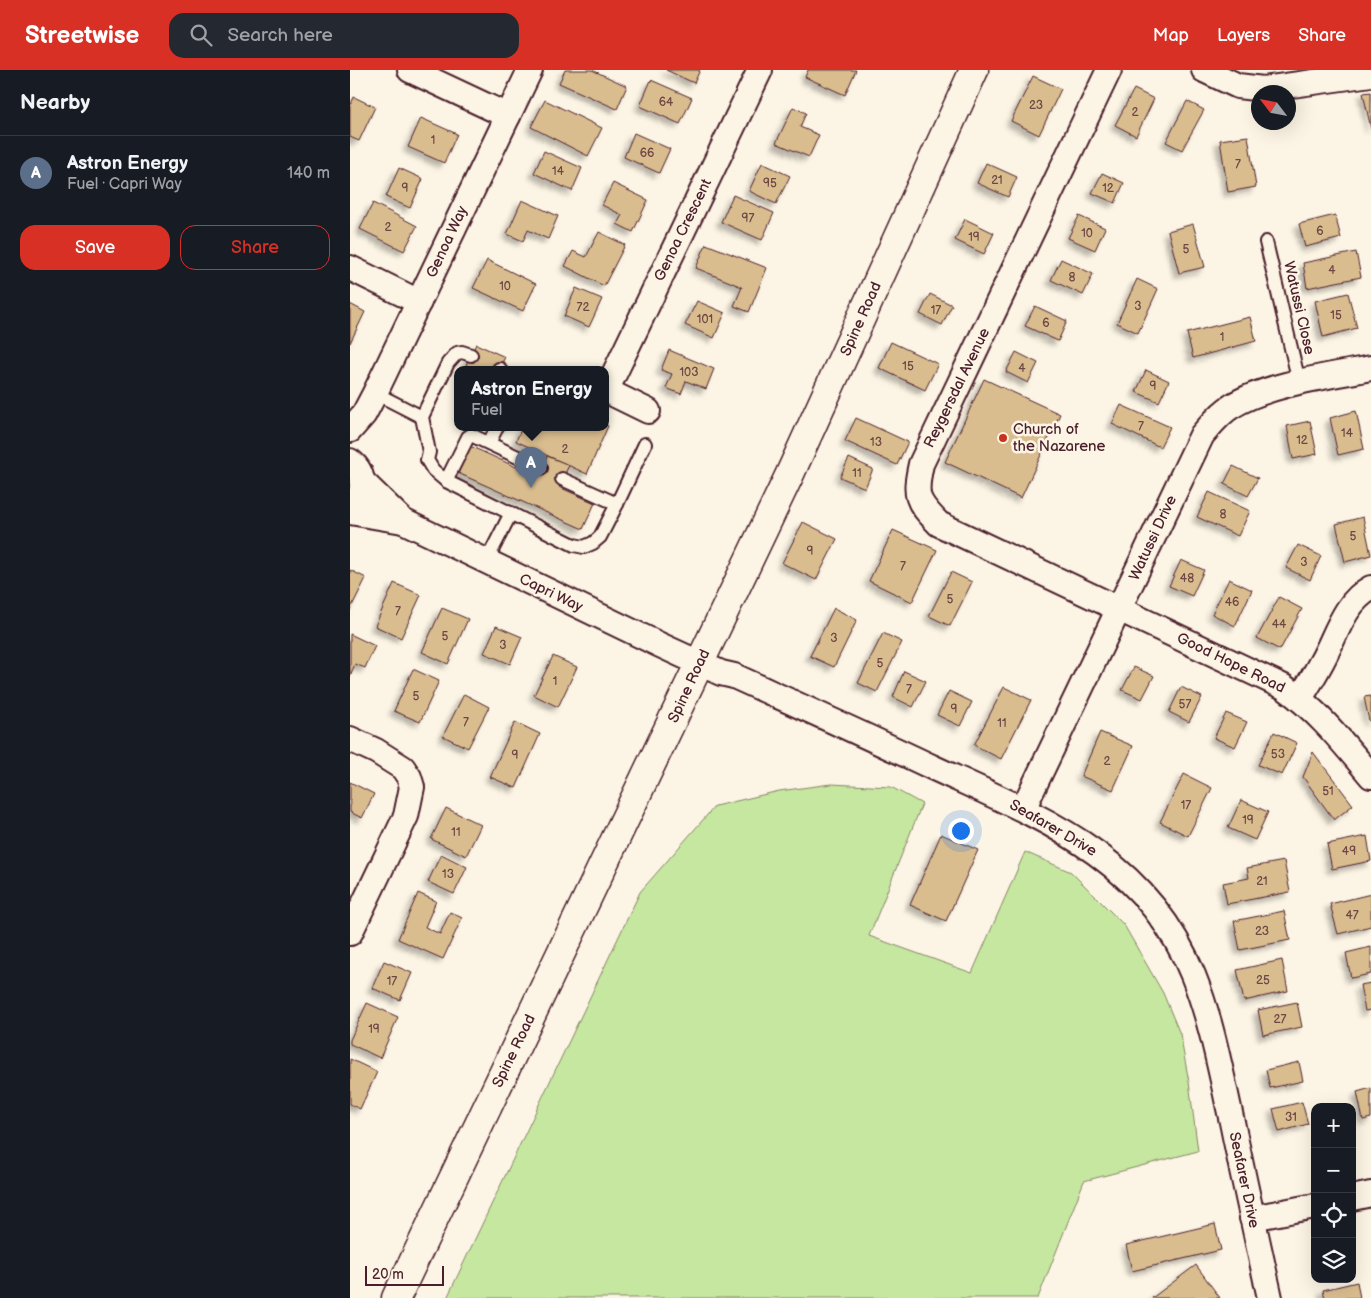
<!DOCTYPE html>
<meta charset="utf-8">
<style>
:root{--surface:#171b24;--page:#242831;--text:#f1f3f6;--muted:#9ea1a6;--line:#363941;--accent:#d93025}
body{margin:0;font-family:"Balsamiq Sans",sans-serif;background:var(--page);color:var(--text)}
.controls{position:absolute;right:15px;bottom:15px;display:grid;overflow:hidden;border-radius:10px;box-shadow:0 5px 20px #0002}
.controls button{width:45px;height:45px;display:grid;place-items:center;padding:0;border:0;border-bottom:1px solid var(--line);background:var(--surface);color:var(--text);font:25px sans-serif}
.compass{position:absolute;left:901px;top:15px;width:45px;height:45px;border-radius:50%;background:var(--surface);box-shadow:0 5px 20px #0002;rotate:302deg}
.scale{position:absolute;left:15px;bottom:12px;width:79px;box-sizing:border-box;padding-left:5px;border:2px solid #4a1f2b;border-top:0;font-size:14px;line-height:18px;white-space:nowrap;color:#4a1f2b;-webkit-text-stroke:4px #fcf5e5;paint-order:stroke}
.you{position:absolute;left:610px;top:760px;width:18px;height:18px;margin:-12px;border:4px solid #fff;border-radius:50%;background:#1a73e8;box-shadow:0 0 0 8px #1a73e833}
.badge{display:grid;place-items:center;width:32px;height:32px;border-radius:50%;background:var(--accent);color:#fff;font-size:16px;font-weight:700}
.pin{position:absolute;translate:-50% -41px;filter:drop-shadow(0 1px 2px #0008)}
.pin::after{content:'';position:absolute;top:26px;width:18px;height:15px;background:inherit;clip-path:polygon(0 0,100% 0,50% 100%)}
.popup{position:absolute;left:104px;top:296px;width:155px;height:65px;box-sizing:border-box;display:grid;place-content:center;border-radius:10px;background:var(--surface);filter:drop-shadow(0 1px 4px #0005);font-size:16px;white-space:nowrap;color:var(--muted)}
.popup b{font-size:19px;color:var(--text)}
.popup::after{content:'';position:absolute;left:50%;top:100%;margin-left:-10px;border:10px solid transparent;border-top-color:var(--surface)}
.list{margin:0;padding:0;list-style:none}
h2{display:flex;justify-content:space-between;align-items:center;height:65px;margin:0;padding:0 20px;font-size:21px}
h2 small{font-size:16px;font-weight:400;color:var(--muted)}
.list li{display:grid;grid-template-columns:32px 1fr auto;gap:15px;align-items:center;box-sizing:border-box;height:75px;padding:0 20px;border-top:1px solid var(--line)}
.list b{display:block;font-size:19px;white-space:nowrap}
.list p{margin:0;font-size:16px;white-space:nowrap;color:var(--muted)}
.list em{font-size:16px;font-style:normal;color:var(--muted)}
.actions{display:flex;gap:10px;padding:15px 20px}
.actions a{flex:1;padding:11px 0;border:1px solid var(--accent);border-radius:15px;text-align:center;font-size:18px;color:var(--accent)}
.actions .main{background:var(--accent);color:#fff}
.icon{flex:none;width:28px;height:28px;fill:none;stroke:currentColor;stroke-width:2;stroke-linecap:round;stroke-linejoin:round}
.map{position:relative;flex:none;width:1021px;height:1228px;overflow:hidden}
header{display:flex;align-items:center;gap:30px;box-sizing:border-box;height:70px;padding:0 25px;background:var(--accent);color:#fff}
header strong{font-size:24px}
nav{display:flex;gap:28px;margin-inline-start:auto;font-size:18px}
.search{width:350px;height:45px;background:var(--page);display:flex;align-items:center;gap:12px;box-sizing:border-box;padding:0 18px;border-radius:15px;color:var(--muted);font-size:19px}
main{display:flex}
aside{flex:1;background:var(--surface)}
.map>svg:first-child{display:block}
</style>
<header>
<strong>Streetwise</strong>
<div class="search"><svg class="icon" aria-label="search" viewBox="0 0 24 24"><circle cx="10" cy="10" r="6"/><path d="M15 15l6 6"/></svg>Search here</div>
<nav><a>Map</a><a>Layers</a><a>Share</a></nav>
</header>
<main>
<aside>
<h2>Nearby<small></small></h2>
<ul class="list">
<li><span class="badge" style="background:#5c6f8a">A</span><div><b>Astron Energy</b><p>Fuel · Capri Way</p></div><em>140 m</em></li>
</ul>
<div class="actions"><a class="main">Save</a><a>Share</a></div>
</aside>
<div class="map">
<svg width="1021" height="1228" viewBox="0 0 1021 1228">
<defs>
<filter id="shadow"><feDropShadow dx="-4.5" dy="4.5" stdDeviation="2.5" flood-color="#0004"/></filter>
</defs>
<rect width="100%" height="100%" fill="#fcf5e5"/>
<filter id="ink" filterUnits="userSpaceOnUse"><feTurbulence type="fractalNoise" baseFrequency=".02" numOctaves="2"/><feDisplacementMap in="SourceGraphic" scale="10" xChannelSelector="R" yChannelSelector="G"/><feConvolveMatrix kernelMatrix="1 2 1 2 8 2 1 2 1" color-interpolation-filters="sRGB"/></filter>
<g filter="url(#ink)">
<!-- green -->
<polygon fill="#c5e7a0" stroke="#888366" points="481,714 541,717 572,734 519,866 622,903 675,782 721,802 774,855 813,923 830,964 839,1012 848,1081 734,1111 688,1228 97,1228 290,822 365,736 429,721"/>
<!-- building -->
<g fill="#dabd8f" stroke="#4a1f2b" filter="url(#shadow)">
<polygon points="215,0 242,0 277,16 267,39 209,13"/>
<polygon points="316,0 350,0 344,13"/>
<polygon points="458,0 506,0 495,25 455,7"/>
<polygon points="683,6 711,19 689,65 661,51"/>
<polygon points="301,10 342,28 330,54 290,36"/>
<polygon points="784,19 804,29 786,66 765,55"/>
<polygon points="1021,22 1021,59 1013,23"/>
<polygon points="4,27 25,37 9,71 0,67 0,36"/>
<polygon points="195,30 252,58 238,86 181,57"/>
<polygon points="837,31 854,40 832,80 816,72"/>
<polygon points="443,37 456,43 450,57 469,65 459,87 426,73"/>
<polygon points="71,48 107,64 94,93 58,77"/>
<polygon points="284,63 320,79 309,103 274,87"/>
<polygon points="898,66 906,117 878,122 870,70"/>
<polygon points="194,81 232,98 222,121 184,103"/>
<polygon points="412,93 440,106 426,134 399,121"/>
<polygon points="636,93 667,107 658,127 627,113"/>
<polygon points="49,98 73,109 60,138 36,127"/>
<polygon points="752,103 774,113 765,133 742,123"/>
<polygon points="263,113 298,130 283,162 267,154 272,145 252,135"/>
<polygon points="383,125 424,143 412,170 371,152"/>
<polygon points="172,130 208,146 198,169 178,160 173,171 157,164"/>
<polygon points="23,133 67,156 54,181 10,159"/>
<polygon points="985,145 991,168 955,177 949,154"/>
<polygon points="729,146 755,158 745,180 718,168"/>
<polygon points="615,149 644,163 634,184 605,170"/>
<polygon points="843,154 855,197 829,203 818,161"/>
<polygon points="249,162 275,175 254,216 215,196 223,181 236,187"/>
<polygon points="356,174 417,198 399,242 384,236 392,217 346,198"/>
<polygon points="1006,182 1011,207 957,218 953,193"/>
<polygon points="711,189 743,204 733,225 701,210"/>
<polygon points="137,190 186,214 173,241 123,218"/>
<polygon points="787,209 808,219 788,263 767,253"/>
<polygon points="226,218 252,229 239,257 214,246"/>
<polygon points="998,223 1007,258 973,267 965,231"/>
<polygon points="580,224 602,235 592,255 570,244"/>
<polygon points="347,231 375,243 364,268 335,255"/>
<polygon points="0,234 15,242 0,273"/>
<polygon points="685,236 717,251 708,271 675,256"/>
<polygon points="900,247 906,271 843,288 837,263"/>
<polygon points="541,272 588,294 575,320 529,298"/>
<polygon points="126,274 155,287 149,299 125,299 116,295"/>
<polygon points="319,280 364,299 356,319 336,311 331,324 316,318 322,304 311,300"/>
<polygon points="666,282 688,293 678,313 656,302"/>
<polygon points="796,300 819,311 809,332 786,322"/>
<polygon points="634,309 710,344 671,428 595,392"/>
<polygon points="771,335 820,357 810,377 762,354"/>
<polygon points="1006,341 1014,379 988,385 980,348"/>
<polygon points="506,348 558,372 547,395 495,371"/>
<polygon points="960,351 967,384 943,389 937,356"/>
<polygon points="255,355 258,356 237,404 166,371 172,357 255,357"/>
<polygon points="120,376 188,407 197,386 219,395 209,417 245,433 233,459 108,403"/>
<polygon points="499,388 523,399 515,418 490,407"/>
<polygon points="883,396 908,408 898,426 874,414"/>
<polygon points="859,422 900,441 888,466 847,447"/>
<polygon points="1013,447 1021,485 995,492 986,454"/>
<polygon points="453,452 487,469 466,510 432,493"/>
<polygon points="543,460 587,480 562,532 519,511"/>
<polygon points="948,475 971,486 960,510 936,498"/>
<polygon points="831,490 854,500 842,526 819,516"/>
<polygon points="0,500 16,508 0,540"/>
<polygon points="601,502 622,512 600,556 579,546"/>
<polygon points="879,509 902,520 885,556 862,544"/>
<polygon points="44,513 71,525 51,568 25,556"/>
<polygon points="929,527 952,539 930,580 907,568"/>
<polygon points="92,538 118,549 98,594 72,582"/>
<polygon points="484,538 507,550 484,597 460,586"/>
<polygon points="146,556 172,567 160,594 134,583"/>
<polygon points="533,563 552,572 527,622 508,613"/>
<polygon points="0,564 25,576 15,598 5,594 0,606"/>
<polygon points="203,586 227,597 208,637 184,625"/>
<polygon points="784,597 804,606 792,629 772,620"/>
<polygon points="63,599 89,611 70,652 44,641"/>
<polygon points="554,601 576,611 563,637 543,627"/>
<polygon points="654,617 681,630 651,689 624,675"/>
<polygon points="831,617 852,627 839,652 819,642"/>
<polygon points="599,621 622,632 610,656 587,645"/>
<polygon points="114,624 139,637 118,678 93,666"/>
<polygon points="1021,626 1021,651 1019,651 1014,627"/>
<polygon points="876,643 897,652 885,677 864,668"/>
<polygon points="165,652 190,664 166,718 140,707"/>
<polygon points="750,662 783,676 763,720 731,706"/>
<polygon points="924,662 947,673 932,705 908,695"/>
<polygon points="963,682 1003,735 984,750 953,707"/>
<polygon points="834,704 862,718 838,766 810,752"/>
<polygon points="0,712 24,724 12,748 0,742"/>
<polygon points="891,730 918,742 905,770 878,758"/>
<polygon points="96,738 131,755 116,786 81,769"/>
<polygon points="591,764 628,780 596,851 560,835"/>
<polygon points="1017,766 1021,791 982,799 977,774"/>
<polygon points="91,784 117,797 104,824 78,812"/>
<polygon points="934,791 940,822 877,834 873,813 899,808 897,798"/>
<polygon points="68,823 86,831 75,857 90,864 100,842 112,848 93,889 48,869"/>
<polygon points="1021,824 1021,856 988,864 980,834"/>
<polygon points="934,841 940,870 890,880 884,851"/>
<polygon points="1021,877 1021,904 1001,908 996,883"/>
<polygon points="932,890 938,921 894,931 887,900"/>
<polygon points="34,891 62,903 50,930 22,918"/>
<polygon points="1021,913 1021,940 1015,941 1010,915"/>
<polygon points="947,932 952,957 913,965 908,940"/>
<polygon points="17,933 48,947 30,988 0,974 0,970"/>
<polygon points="0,989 27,1002 10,1039 0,1034"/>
<polygon points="949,992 953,1011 920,1018 916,1000"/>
<polygon points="1021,1018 1021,1048 1013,1050 1007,1022"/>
<polygon points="952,1032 958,1054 929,1062 923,1039"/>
<polygon points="865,1154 871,1180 782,1201 776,1175"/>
<polygon points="846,1195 870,1228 802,1228"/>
<polygon points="1007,1212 1010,1228 975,1228 973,1220"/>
</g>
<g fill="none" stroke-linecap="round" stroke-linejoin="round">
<!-- service casing -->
<g stroke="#4a1f2b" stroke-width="16">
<g id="service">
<polyline points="916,172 949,312"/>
<polyline points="121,285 112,282 107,283 98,293 72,347 79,382 77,390 83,400 96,411 224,475 234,477 243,473 250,467 267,434 295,374"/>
<polyline points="149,299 150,299"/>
<polyline points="25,323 72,347"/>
<polyline points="139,373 147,357"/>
<polyline points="212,409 267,434"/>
<polyline points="96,411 118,367 121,365 191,398"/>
<polyline points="136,492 161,443"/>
</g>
</g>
<!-- minor casing -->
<g stroke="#4a1f2b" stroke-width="28">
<g id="minor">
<polyline points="60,0 158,46"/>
<path d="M 759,0 L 571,394 C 564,426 566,431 589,454 L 934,617 C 968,641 994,674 1021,706"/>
<polyline points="854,0 888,16 913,19 1021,4"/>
<polyline points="0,198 69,232"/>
<polyline points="255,320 298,341"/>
<polyline points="256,321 410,0"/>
<polyline points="0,360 14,344 25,323 180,0"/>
<path d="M 0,391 C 16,403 16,425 0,438"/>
<path d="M 12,411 L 53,451 L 310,575 L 371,603 L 384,606 C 450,636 517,666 584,698 C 690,747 796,787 843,905 C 862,952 871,1003 882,1052 C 894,1111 907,1169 920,1228"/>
<polyline points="0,442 53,451"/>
<path d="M 950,628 C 958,616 965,604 972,591 C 986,566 994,532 1021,518"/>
<polyline points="0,669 26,681 53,698 59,707 62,717 56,746 0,863"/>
<path d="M 673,739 L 852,365 C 861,355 870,343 882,336 C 917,314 980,306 1021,298"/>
<polyline points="1002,1128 1021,1124"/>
<polyline points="902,1148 965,1136"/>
</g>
</g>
<!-- secondary casing -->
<g stroke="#4a1f2b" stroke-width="31">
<polyline id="secondary" points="46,1228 439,406 624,0"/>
</g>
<!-- service -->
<use href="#service" stroke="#fcf5e5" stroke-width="12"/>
<!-- minor -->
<use href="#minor" stroke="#fcf5e5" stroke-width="24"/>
<!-- secondary -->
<use href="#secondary" stroke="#fcf5e5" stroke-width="28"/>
</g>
</g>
<!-- markers -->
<circle fill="#c8321e" stroke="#fcf5e5" stroke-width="2" cx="653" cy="368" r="5"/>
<g text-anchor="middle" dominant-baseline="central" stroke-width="5" stroke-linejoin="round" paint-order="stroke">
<!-- number labels -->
<g font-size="12" fill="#6e4644">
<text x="316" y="32">64</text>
<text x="686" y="35">23</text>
<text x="785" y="42">2</text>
<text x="83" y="70">1</text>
<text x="297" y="83">66</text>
<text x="888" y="94">7</text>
<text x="208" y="101">14</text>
<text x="647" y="110">21</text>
<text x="420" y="113">95</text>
<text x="55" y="118">9</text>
<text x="758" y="118">12</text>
<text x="398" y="148">97</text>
<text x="38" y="157">2</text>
<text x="970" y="161">6</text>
<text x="737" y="163">10</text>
<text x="624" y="167">19</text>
<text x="836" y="179">5</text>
<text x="982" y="200">4</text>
<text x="722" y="207">8</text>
<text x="155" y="216">10</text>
<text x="788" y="236">3</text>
<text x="233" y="237">72</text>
<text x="586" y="240">17</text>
<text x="986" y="245">15</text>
<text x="355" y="249">101</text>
<text x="696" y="253">6</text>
<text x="872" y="267">1</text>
<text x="558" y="296">15</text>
<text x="672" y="298">4</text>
<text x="339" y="302">103</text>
<text x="803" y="316">9</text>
<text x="791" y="356">7</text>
<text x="997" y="363">14</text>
<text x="952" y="370">12</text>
<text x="526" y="372">13</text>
<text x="215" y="379">2</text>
<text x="507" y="403">11</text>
<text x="873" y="444">8</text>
<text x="1003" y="466">5</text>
<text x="460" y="481">9</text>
<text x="954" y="492">3</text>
<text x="553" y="496">7</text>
<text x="837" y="508">48</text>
<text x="600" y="529">5</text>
<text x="882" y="532">46</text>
<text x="48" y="541">7</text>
<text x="929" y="554">44</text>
<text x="95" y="566">5</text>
<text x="484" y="568">3</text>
<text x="153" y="575">3</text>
<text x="530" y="593">5</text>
<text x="205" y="611">1</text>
<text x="559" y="619">7</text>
<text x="66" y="626">5</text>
<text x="835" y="634">57</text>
<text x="604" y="639">9</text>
<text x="116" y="652">7</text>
<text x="652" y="653">11</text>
<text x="928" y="684">53</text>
<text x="165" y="685">9</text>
<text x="757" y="691">2</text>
<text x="978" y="721">51</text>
<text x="836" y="735">17</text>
<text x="898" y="750">19</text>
<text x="106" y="762">11</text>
<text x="999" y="781">49</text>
<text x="98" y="804">13</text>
<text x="912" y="811">21</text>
<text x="1002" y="845">47</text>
<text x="912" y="861">23</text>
<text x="913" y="910">25</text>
<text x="42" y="911">17</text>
<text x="930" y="949">27</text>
<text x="24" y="959">19</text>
<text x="941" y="1047">31</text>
</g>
<!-- street labels -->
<g font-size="15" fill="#4a1f2b" stroke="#fcf5e5">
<text transform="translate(333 160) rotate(-64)">Genoa Crescent</text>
<text transform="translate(97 172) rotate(-65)">Genoa Way</text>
<text transform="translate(949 238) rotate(77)">Watussi Close</text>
<text transform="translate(511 249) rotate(-66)">Spine Road</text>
<text transform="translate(607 318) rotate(-64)">Reygersdal Avenue</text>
<text transform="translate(803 468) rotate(-65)">Watussi Drive</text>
<text transform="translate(201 523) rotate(26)">Capri Way</text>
<text transform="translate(881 593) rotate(26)">Good Hope Road</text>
<text transform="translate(339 616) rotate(-65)">Spine Road</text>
<text transform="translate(703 758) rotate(30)">Seafarer Drive</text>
<text transform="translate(164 981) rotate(-64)">Spine Road</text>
<text transform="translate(894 1110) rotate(78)">Seafarer Drive</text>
</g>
<!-- poi labels -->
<g font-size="15" fill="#4a1f2b" stroke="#fcf5e5" text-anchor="start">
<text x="663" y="359">Church of<tspan x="663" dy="17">the Nazarene</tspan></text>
</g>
</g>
</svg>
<div class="controls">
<button>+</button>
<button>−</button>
<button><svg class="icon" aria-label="locate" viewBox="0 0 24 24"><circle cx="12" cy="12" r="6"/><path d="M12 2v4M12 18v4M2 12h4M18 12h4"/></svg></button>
<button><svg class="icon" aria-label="layers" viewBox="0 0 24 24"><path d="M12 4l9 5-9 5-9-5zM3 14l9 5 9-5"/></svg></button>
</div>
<svg class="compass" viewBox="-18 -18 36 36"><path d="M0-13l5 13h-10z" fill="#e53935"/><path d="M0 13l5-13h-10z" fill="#9ea1a6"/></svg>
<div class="scale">20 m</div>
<div class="you"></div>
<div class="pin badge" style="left:181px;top:418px;background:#5c6f8a">A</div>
<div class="popup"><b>Astron Energy</b>Fuel</div>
</div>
</main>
